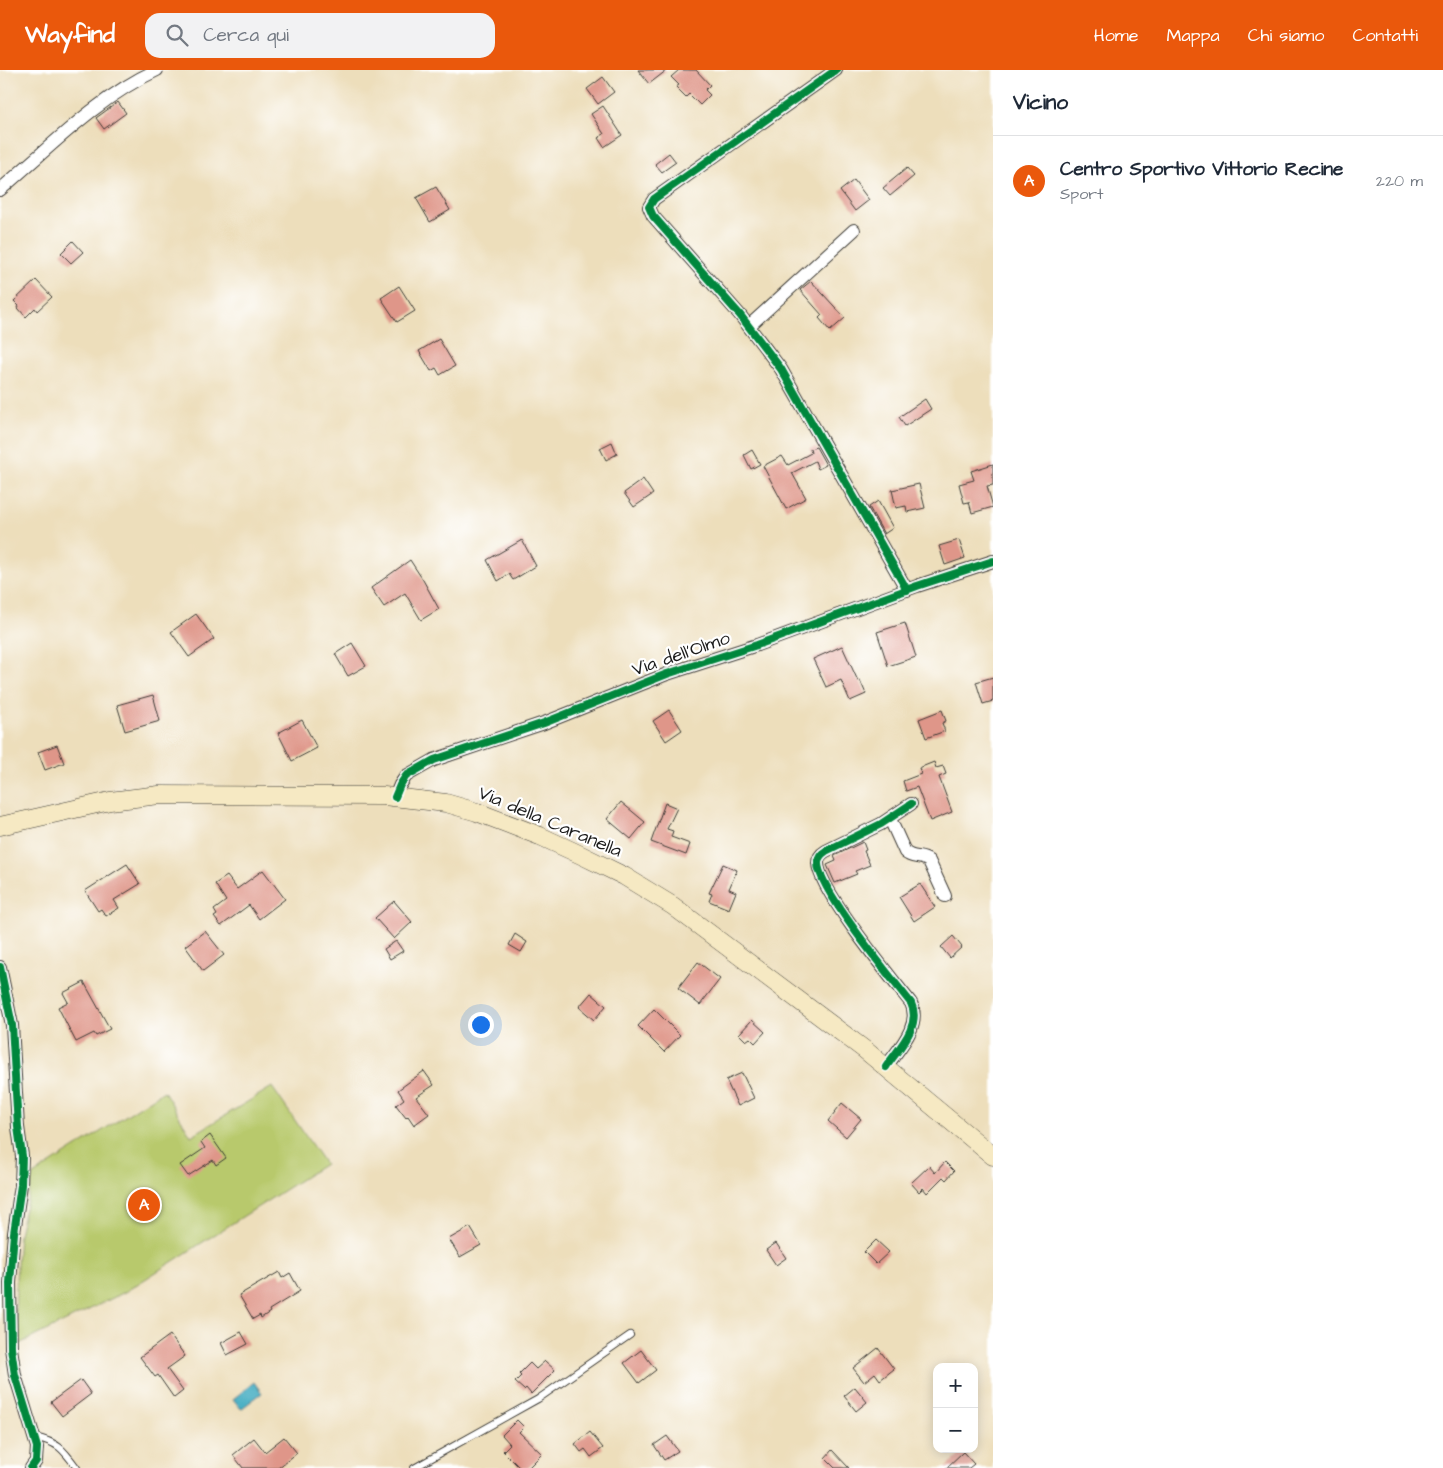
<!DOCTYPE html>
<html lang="it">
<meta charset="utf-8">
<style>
:root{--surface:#fff;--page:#f2f2f3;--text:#1f2937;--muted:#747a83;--line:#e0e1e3;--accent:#ea580c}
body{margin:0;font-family:"Architects Daughter",sans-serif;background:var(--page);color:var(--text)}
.controls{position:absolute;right:15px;bottom:15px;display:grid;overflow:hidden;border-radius:10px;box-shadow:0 2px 12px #0003}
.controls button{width:45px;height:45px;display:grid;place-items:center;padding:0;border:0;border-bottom:1px solid var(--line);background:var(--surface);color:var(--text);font:25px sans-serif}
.you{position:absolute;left:480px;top:954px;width:18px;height:18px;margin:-12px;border:4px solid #fff;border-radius:50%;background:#1a73e8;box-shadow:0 0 0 8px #1a73e833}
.badge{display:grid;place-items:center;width:32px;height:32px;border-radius:50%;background:var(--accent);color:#fff;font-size:16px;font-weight:700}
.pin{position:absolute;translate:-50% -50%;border:2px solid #fff;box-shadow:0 1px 5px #0006}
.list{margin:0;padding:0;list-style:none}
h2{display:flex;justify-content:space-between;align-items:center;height:65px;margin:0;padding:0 20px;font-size:21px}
h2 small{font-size:16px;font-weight:400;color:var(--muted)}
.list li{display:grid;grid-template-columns:32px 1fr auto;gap:15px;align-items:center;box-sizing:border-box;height:90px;padding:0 20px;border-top:1px solid var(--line)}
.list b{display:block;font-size:19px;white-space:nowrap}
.list p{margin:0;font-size:16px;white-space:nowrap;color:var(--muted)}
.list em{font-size:16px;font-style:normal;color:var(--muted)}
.icon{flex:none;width:28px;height:28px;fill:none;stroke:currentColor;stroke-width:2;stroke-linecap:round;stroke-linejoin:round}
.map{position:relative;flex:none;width:993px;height:1398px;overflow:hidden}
header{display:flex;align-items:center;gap:30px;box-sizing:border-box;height:70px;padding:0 25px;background:var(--accent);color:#fff}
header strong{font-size:24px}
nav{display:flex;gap:28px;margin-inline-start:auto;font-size:18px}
.search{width:350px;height:45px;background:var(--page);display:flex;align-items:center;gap:12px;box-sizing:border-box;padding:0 18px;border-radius:15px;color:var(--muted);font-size:19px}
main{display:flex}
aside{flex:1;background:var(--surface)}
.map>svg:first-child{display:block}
</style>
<header>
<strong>Wayfind</strong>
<div class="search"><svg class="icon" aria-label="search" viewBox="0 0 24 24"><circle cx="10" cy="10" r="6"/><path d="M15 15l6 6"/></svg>Cerca qui</div>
<nav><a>Home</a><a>Mappa</a><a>Chi siamo</a><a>Contatti</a></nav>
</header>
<main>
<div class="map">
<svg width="993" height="1398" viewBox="0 0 993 1398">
<rect width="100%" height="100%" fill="#fff"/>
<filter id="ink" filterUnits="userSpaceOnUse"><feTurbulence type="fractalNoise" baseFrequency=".02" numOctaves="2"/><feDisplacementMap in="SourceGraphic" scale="10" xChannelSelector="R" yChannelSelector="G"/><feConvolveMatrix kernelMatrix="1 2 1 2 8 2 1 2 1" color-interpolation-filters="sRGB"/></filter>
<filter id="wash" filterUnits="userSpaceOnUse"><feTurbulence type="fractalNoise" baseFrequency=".0096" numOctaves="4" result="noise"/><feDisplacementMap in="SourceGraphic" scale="20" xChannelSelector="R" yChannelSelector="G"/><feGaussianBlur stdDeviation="1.12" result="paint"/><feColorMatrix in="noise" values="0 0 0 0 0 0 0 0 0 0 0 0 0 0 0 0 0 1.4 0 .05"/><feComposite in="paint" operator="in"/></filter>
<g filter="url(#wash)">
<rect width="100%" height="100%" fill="#eddebb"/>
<!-- green -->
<polygon fill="#b8c96c" stroke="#6a7244" points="272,1017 325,1094 125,1222 15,1276 16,1211 19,1164 33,1105 164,1021 191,1066"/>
<!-- water -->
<polygon fill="#42acc1" stroke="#2f646e" points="254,1312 262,1323 241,1339 233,1329"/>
<g id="blocks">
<!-- building -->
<g fill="#df9689">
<polygon points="638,0 667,0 649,14"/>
<polygon points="679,0 696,0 710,15 705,20 710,25 700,35 689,24 686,27 676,17 679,15 671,7"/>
<polygon points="603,7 614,22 598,34 587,19"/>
<polygon points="118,32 126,43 104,59 96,48"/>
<polygon points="603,36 622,65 604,77 598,68 604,64 591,44"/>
<polygon points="669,83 676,92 662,102 655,94"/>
<polygon points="907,98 914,106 890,126 883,118"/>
<polygon points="854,110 869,130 855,141 840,121"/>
<polygon points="436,117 450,140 430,152 416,128"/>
<polygon points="73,171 83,182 71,193 61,183"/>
<polygon points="36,210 52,227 37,241 35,238 26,247 18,238 19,236 14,231"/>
<polygon points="811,211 845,248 830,261 819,248 822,245 800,220"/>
<polygon points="399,216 415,241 397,252 381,228"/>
<polygon points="439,269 455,296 440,305 436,298 431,301 419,281"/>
<polygon points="925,329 931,339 905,356 899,347"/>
<polygon points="612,372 617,384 606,390 600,378"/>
<polygon points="816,377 826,395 818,399 815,391 792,403 806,428 786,439 763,396 782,386 788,395 811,383 810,379"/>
<polygon points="752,380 760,394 751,399 744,385"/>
<polygon points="993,394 993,415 987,416 993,437 972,443 969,432 964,433 959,414 974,410 971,401"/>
<polygon points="643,409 653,424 634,437 624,423"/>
<polygon points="919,414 925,438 907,442 906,436 896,438 892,420"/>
<polygon points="878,431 893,458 884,464 869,437"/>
<polygon points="522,470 536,496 513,510 509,504 498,511 487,490"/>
<polygon points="959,470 965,488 945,495 939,476"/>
<polygon points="410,490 423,510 439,539 421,550 405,523 384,537 371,518"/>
<polygon points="196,544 214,569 189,587 171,562"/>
<polygon points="905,553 916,587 888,596 877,562"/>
<polygon points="352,573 366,596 348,606 335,584"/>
<polygon points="842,576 858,611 860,610 866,624 850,631 841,610 826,617 813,589"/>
<polygon points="993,607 993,631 983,634 976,612"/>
<polygon points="153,625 160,651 125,661 117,635"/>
<polygon points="669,640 682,660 666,671 653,651"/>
<polygon points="942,640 946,651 942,653 945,661 926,668 919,649"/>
<polygon points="302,650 317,678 292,691 278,663"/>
<polygon points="57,675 64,693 45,700 38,682"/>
<polygon points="934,692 936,698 943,696 946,704 939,707 952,742 930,751 917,717 906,721 903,711 921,704 919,698"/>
<polygon points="621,732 645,752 631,769 607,749"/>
<polygon points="665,733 677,738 667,759 673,761 671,767 690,774 686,785 651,772"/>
<polygon points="863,772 866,780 864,781 870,795 855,801 857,804 835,813 827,795 836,791 834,786"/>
<polygon points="127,794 140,814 114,830 119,838 106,846 101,839 98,841 85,821"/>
<polygon points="723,794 737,800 729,819 736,822 729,839 709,831 712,824 709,823"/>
<polygon points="263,800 285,829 259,849 249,835 221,856 214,847 217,845 214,840 226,831 215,814 227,806 237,819"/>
<polygon points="920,814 935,837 914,851 899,827"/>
<polygon points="394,831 412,852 394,869 375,848"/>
<polygon points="205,861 224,885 203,901 185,876"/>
<polygon points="515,864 527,872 521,882 509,875"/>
<polygon points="953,866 962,877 950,888 941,877"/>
<polygon points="396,871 403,881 390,889 384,879"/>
<polygon points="698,892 720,909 700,935 678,918"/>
<polygon points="84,912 110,959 96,966 94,963 76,972 58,937 68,932 63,923"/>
<polygon points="591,923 606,936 594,950 579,937"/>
<polygon points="654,939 680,965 664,982 638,956"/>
<polygon points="752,950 765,962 755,973 750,968 746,971 739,964"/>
<polygon points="424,1001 434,1015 416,1027 429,1044 414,1055 408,1046 406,1048 396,1035 404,1029 398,1020"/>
<polygon points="742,1003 754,1028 738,1036 726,1010"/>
<polygon points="842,1033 861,1049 846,1067 828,1051"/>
<polygon points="210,1065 226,1088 216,1095 213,1090 188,1106 180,1095 205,1078 201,1072"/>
<polygon points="945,1092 954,1101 946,1110 943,1107 927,1123 923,1118 919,1122 911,1113 929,1096 935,1103"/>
<polygon points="470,1157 481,1175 460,1187 449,1169"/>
<polygon points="876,1170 889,1182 876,1194 864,1182"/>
<polygon points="776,1173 786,1188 776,1195 766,1180"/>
<polygon points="279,1202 282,1208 290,1203 300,1221 269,1240 270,1242 261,1248 260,1245 253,1249 239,1225"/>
<polygon points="241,1262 248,1274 227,1285 221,1273"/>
<polygon points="170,1265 185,1286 167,1299 183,1321 174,1328 158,1305 155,1307 140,1287"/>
<polygon points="878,1278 894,1299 880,1310 875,1303 864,1312 853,1298"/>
<polygon points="641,1280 656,1300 639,1313 624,1293"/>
<polygon points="545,1291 555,1300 531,1324 526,1318 524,1320 515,1312 521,1306 519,1304 530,1293 536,1299"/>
<polygon points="81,1310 91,1324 62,1346 51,1332"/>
<polygon points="855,1317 867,1332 856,1341 844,1326"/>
<polygon points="517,1350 524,1357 519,1362 542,1384 528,1398 520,1398 503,1381 510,1374 502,1365"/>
<polygon points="590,1362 603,1378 591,1387 585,1379 581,1382 575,1374"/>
<polygon points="667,1366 678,1381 664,1390 654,1375"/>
<polygon points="284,1367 297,1383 278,1398 243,1398 233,1385 254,1368 265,1382"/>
<polygon points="832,1380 849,1398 835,1398 825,1388"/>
<polygon points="963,1382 974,1394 969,1398 946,1398"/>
</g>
</g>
</g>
<g filter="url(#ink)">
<use href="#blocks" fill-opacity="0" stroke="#3b3934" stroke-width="1"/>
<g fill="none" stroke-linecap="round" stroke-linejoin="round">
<!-- lane casing -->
<g stroke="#3b3934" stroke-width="8">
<g id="lane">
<path d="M 34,1367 C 58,1372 63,1379 77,1398"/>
<polyline points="414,1398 538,1329 630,1265"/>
</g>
</g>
<!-- street casing -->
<g stroke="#3b3934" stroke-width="14">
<g id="street">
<polyline points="836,0 654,129 649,137 653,146 740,245 781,299 907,520"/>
<path d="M 0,120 C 49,78 98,27 157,0"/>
<polyline points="749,256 854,160"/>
<polyline points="395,727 400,715 406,706 434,690 544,653 667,604 757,575 917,516 993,491"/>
<path d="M 890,749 L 905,782 C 912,789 921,785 929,791 L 945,826"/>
<polyline points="0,897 12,955 18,1057 22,1086 21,1115 14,1163 10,1213 11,1278 15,1305 37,1377 36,1391 31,1398"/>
<path d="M 886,997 C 898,979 922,956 911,933 C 892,909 818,819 818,793 C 818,787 821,784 826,781 L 881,754 L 911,734"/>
</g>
</g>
<!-- secondary casing -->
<g stroke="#3b3934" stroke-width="19">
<polyline id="secondary" points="0,756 110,731 159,725 384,726 446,733 477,742 540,766 581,785 624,806 673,836 865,980 993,1086"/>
</g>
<!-- lane -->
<use href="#lane" stroke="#fff" stroke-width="6"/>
<!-- street -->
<use href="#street" stroke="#fff" stroke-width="12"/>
<!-- secondary -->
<use href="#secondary" stroke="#f6e9c3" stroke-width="18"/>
<!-- cycleway casing -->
<g stroke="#fff" stroke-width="11">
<g id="cycleway">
<polyline points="836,0 654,129 649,137 653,146 740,245 781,299 907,520"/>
<polyline points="395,727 400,715 406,706 434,690 544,653 667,604 757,575 917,516 993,491"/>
<polyline points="0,897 12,955 18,1057 22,1086 21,1115 14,1163 10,1213 11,1278 15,1305 37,1377 36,1391 31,1398"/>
<path d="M 886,997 C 898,979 922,956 911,933 C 892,909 818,819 818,793 C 818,787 821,784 826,781 L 881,754 L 911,734"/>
</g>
</g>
<!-- cycleway -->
<use href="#cycleway" stroke="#00873e" stroke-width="8"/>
</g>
</g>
<g text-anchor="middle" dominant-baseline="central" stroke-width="4.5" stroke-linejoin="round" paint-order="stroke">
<!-- street labels -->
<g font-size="19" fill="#1c1c1c" stroke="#fff">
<text transform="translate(681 584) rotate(-19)">Via dell'Olmo</text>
<text transform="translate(550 752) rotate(23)">Via della Caranella</text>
</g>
</g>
</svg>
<div class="controls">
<button>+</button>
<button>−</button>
</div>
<div class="you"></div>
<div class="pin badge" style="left:144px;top:1135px">A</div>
</div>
<aside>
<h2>Vicino<small></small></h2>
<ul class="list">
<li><span class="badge">A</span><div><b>Centro Sportivo Vittorio Recine</b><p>Sport</p></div><em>220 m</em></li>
</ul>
</aside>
</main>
